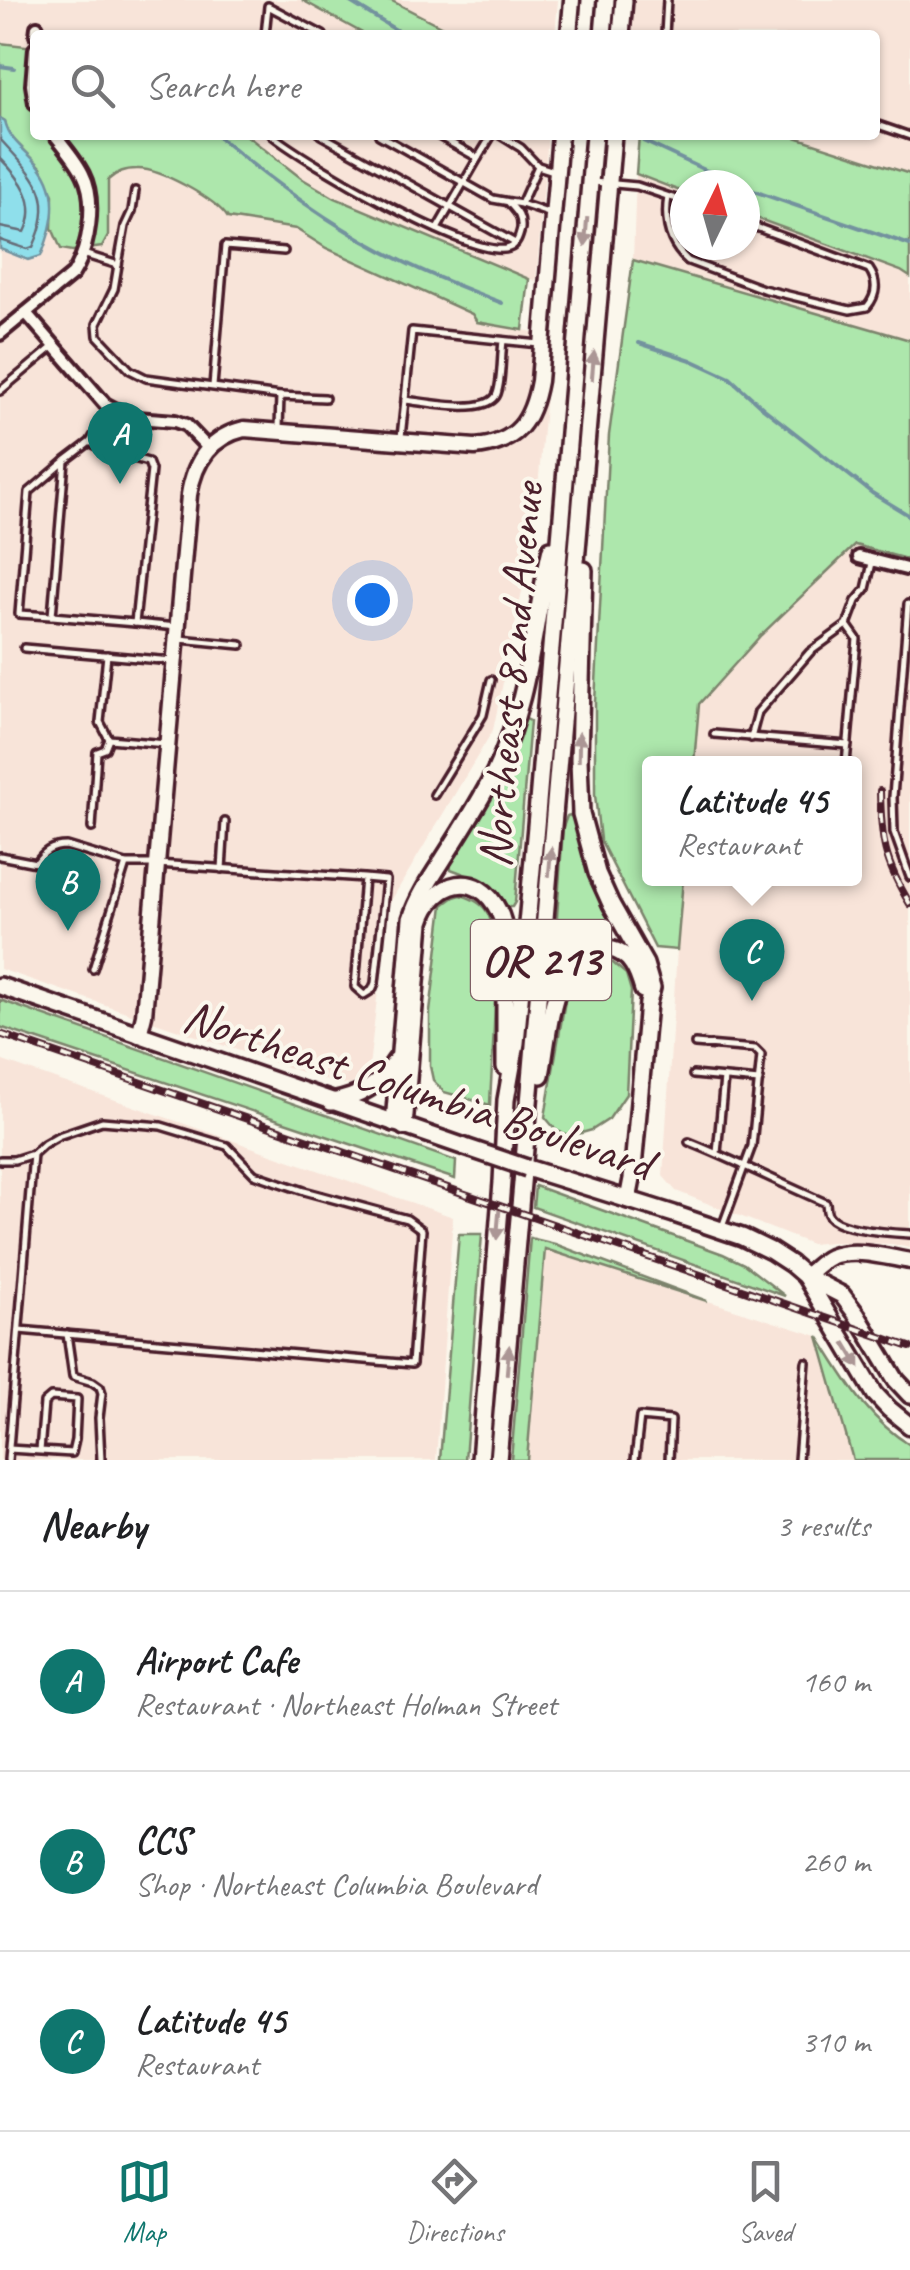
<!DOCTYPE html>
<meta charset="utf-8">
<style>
:root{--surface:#fff;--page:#f6f6f6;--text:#202124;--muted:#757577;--line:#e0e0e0;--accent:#0f766e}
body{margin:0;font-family:Caveat,sans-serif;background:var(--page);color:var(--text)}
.compass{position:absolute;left:670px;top:170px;width:90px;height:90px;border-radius:50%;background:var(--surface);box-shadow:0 2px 8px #0004;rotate:5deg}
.you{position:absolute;left:372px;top:600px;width:35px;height:35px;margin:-25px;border:8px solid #fff;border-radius:50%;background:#1a73e8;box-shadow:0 0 0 15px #1a73e833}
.badge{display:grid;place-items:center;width:65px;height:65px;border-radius:50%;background:var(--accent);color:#fff;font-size:32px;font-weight:700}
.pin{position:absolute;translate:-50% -82px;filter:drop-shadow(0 2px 5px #0008)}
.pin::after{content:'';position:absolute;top:52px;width:35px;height:30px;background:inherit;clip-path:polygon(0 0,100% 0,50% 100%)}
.popup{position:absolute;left:642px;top:756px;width:220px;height:130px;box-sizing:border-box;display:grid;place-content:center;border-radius:10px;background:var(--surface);filter:drop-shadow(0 2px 8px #0005);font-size:32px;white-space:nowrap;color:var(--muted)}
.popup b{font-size:38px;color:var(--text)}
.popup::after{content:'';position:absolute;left:50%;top:100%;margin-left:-20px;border:20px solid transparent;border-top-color:var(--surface)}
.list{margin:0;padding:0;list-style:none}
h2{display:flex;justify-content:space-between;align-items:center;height:130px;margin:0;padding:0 40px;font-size:42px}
h2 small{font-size:32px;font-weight:400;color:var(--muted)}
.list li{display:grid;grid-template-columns:65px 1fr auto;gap:30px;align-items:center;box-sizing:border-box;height:180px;padding:0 40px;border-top:2px solid var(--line)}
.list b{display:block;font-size:38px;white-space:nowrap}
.list p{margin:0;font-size:32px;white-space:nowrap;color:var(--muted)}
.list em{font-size:32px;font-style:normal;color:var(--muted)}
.icon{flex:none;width:55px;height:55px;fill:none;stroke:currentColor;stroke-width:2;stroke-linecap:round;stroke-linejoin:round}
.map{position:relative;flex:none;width:910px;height:1460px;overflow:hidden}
.search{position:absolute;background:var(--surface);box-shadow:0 2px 8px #0004;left:30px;right:30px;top:30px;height:110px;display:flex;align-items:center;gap:25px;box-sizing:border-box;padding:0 35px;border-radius:10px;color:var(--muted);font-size:38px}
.sheet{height:670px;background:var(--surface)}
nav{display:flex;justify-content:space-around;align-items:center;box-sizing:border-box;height:140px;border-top:2px solid var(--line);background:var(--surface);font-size:28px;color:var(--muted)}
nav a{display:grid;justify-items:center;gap:5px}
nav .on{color:var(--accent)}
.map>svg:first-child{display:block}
</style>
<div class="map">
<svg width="910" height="1460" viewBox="0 0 910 1460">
<rect width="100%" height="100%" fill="#fbf7ec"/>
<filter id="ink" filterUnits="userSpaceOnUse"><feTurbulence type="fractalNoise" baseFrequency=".01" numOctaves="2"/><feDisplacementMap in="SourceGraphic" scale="20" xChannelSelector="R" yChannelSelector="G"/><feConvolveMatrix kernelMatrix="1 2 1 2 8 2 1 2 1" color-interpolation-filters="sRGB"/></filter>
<g filter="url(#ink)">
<!-- built -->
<g fill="#f8e4d9">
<polygon points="0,0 302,0 366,35 35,35 35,47 0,43"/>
<polygon points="391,0 558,0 555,35 458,35"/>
<polygon points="634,0 910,0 910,174 789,135 875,135 875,35 630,35"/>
<polygon points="246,135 548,135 536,281 335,198 301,178"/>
<polygon points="141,168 192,188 221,207 228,218 296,229 326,248 472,314 477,322 551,335 534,535 493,730 388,906 368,1075 350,1085 328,1081 0,969 0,249 28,260 40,256 52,228 61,249 108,236 108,180 117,172"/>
<polygon points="636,174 685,193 685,245 745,245 745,214 901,271 910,277 910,340 633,260"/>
<polygon points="855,545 910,560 910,1248 892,1244 832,1242 811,1244 676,1191 663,1176 677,950 683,879 854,878 854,764 694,763 699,704 761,635"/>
<polygon points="0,1060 453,1217 436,1460 0,1460"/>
<polygon points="545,1249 818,1336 853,1460 527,1460"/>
</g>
<!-- green -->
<g fill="#ade7ac" stroke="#7c836c" stroke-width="2.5">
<polygon points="302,0 390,0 458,35 366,35"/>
<path d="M 0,43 L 35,47 L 35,135 L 246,135 L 301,178 L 335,198 L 529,279 L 523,330 L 477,322 L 472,314 L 326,248 L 296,229 L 228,218 C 216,199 159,168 137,169 C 125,169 117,172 108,180 L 108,236 L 102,247 L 73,251 L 61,249 L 52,228 L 53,195 L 41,167 L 8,134 L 5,121 L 0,118 Z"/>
<polygon points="639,135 789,135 910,174 910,277 901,271 745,214 745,185 685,185 685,193 636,174"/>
<polygon points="633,260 910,340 910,560 855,545 761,635 699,704 694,763 650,764 650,878 683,879 677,950 655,948 600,840 595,795 595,702 609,435"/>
<path d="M 524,718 L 530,721 L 515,902 L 512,907 L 508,907 C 489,882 480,880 451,869 L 450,863 L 486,804 Z"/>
<polygon points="570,815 574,819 589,879 614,930 588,938 558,956 555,947 563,827 567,816"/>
<path d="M 461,895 C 471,898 482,903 487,912 C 503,937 491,1068 490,1105 L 444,1092 L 433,1080 L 430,1066 L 430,1012 L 443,905 L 454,897 Z"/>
<polygon points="602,960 613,963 626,974 631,991 626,1094 609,1119 592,1130 571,1136 557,1131 545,1117 567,989 580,968 591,961"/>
<polygon points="0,1000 456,1161 455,1179 0,1027"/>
<polygon points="535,1186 723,1254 744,1264 785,1296 533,1207"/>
<polygon points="459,1234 482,1234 465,1460 440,1460"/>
<polygon points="530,1238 555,1244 707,1301 545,1249 527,1460 511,1460"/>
<path d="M 818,1336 C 845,1378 866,1418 910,1445 L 910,1460 L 853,1460 Z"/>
</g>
<!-- water -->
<path fill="#8fdfeb" stroke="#73929e" stroke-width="2.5" d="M 0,118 L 5,121 C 9,138 21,147 33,159 C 62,188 55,222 41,256 L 28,260 L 0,249 Z"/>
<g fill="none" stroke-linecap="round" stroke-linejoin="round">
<!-- shore -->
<g stroke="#666c78" stroke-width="2.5">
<path d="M 0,139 C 34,177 58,194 33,247 L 27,249 L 0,240"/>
<path d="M 0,158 C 20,178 40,202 25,232 L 0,227"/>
</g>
<!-- stream -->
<g stroke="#73929e" stroke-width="4">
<polyline points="347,0 404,35"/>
<polyline points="0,66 14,68"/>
<path d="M 216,135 C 273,183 334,228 402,261 C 434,277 469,290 502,303"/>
<polyline points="643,141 737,185"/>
<polyline points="745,188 910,245"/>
<polyline points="639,343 691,360 730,378 763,408 872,493 910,516"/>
</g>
<!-- lane casing -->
<g stroke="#4a1f2b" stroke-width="12">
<g id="lane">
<polyline points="265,35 268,6 323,35"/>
<polyline points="665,35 667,0"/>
<polyline points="875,124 910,136"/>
<path d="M 272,135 C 302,160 476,262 509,248 C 517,245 519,237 521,229 C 522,216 517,212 509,203"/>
<polyline points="321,135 515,243"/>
<polyline points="379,135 493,199 521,204 551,214"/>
<polyline points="437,135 478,158 492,135"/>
<polyline points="500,135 521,148 538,166 554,171"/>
<polyline points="593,182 637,186 685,202"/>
<path d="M 668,197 C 664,221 669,244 688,261 L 763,289 L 850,310 L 867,307 C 877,295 878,282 869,269 L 745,223"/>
<polyline points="521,204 538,166"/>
<polyline points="437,229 478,158"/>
<polyline points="83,254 118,265 125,226 132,211 135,191"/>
<polyline points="118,265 114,289 97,324 98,336 130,370 146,378 280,396"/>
<path d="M 503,341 C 501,355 502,385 496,396 C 484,415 425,402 405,400 L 412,331 L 539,344"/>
<polyline points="213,386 225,246 284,251"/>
<polyline points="0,391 54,346"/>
<polyline points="279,428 280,396 325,398"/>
<polyline points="401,437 405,400"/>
<polyline points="90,442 65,461 52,616 135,623 151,470 148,462 104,450 90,442 111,407"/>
<polyline points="908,604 893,797 894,832 910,877"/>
<polyline points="51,616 19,614 29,492 63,463"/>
<polyline points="135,623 177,627"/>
<polyline points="180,639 241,645"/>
<polyline points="24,648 172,661"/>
<polyline points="714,734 848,745"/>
<polyline points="751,738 758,712 810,652 847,625 856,601 866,589 872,563"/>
<polyline points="109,739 166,744"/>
<polyline points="846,764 857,639 847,625"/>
<polyline points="434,795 483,715 491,680"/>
<polyline points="92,828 97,752 105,749 109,739 100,722 107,655"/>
<path d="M 0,856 L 36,863 C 44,852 51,846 66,846 L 126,864"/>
<polyline points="222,869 225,822"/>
<polyline points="93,969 126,864 157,864 364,878 355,987 364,995 372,990 375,983 386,880 364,878"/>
<polyline points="695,1044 755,1049 761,1055 752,1146 722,1227"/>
<polyline points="693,1075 759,1081"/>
<path d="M 689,1142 C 736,1161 780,1183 826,1203 C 827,1211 826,1214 832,1219 C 847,1230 892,1233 910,1234"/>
<polyline points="717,1153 724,1078"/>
<polyline points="0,1160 14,1160 33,1154"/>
<polyline points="67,1334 73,1376 93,1382 100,1387 102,1393 99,1418 101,1460"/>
<polyline points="9,1449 72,1453 75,1440 77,1399 51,1397 44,1403 40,1451"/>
<polyline points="8,1460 33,1154 44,1144 58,1136 102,1121 161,1126 227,1146 254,1174 304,1191 407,1219 422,1230 412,1364 19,1330"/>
<polyline points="635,1460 640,1417 671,1420 669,1460"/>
<polyline points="798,1460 806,1362"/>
</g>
</g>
<!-- street casing -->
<g stroke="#4a1f2b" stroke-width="18">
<g id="street">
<polyline points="36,35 37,27"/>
<polyline points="35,49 32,85 35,103"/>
<polyline points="26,313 105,404 124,414 137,418 175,421 186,425 208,448"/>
<path d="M 0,334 L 73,274 C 89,249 97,201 83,174 C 76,160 65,147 55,135"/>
<polyline points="859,557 910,570"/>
</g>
</g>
<!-- secondary casing -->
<g stroke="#4a1f2b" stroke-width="21">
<g id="secondary">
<polyline points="569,35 572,0"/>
<path d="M 139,1035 L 144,1015 L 189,495 C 194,462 210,437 244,429 L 475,447 C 518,443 532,420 539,381 L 560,135"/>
<path d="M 805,1276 C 813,1270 821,1261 830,1257 C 854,1247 886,1257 910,1261"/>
</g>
</g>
<!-- primary casing -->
<g stroke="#4a1f2b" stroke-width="22">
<g id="primary">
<polyline points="603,35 606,0"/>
<polyline points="621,35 624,0"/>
<polyline points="584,570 579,759 581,814 597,873 611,904 645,964 652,988 648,1003 632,1179 628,1200"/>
<polyline points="0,986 465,1147"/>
<path d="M 541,1075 C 549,1038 551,938 610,949 C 631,953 638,972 643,990"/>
<path d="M 331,1102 C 360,1097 380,1085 396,1060"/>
<path d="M 394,1123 L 411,919 C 418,897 431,878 444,858 C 462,830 480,802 495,772 C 531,696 532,628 551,549"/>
<path d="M 404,1127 L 421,922 C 434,880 478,868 499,912 C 503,919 504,928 505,936 L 505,1067"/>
<polyline points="527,1168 674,1214 742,1237 771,1251 791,1264 805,1276 842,1295 857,1315 896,1380 910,1395"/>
<polyline points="805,1276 875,1394 889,1409 910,1426"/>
<polyline points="480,1460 502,1182 506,1100 516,1043 536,826 594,135"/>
<polyline points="498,1460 613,135"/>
</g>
</g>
<!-- lane -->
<use href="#lane" stroke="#fbf7ec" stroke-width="5"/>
<!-- street -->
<use href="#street" stroke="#fbf7ec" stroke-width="10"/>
<!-- secondary -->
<use href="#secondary" stroke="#fbf7ec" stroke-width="14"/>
<!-- primary -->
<use href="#primary" stroke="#fbf7ec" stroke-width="15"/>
<!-- rail casing -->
<g stroke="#4a1f2b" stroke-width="8">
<g id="rail">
<path d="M 880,791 C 881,841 884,861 910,904"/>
<polyline points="0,1034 910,1347"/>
</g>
</g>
<!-- rail -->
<use href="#rail" stroke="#fbf7ec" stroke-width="4" stroke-dasharray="11" stroke-linecap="butt"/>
<!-- primary-bridge casing -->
<g stroke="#4a1f2b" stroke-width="22" stroke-linecap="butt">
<polyline id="primary-bridge" points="465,1147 527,1168"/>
</g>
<!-- primary-bridge -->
<use href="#primary-bridge" stroke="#fbf7ec" stroke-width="15"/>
</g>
<!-- one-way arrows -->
<defs><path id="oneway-solid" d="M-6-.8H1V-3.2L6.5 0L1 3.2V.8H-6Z" transform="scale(2.5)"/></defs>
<g fill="#ab9695">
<use href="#oneway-solid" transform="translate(586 232) rotate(95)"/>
<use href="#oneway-solid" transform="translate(593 366) rotate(-85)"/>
<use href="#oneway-solid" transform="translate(579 747) rotate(-89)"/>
<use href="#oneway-solid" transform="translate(550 862) rotate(-85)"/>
<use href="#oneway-solid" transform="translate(498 1225) rotate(95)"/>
<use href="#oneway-solid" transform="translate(852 1355) rotate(59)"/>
<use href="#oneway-solid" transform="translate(508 1360) rotate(-85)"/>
</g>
</g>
<g text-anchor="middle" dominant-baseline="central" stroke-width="8" stroke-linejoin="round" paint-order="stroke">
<!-- shield labels -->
<rect fill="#fbf7ec" stroke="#7f6065" stroke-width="2.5" x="471" y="920" width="140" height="80" rx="8"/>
<g font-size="45" font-weight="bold" fill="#4a1f2b">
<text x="541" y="960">OR 213</text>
</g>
<!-- street labels -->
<g font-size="48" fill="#4a1f2b" stroke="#fbf7ec">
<text transform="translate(510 675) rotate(-85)">Northeast 82nd Avenue</text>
<text transform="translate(418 1089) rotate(18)">Northeast Columbia Boulevard</text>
</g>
</g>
</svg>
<svg class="compass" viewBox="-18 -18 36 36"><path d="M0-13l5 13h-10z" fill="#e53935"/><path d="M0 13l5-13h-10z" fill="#757577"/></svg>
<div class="you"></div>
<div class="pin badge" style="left:120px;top:484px">A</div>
<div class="pin badge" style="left:68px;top:931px">B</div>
<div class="pin badge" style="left:752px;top:1001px">C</div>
<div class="popup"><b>Latitude 45</b>Restaurant</div>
<div class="search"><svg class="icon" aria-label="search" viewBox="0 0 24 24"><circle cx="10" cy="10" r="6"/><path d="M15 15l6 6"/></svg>Search here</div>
</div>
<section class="sheet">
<h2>Nearby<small>3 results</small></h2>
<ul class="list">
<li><span class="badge">A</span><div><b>Airport Cafe</b><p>Restaurant · Northeast Holman Street</p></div><em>160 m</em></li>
<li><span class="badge">B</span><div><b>CCS</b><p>Shop · Northeast Columbia Boulevard</p></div><em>260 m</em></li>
<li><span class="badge">C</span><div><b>Latitude 45</b><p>Restaurant</p></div><em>310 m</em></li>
</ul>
</section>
<nav>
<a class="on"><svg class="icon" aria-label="map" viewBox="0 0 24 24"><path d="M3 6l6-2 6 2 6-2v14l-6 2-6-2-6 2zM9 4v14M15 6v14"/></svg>Map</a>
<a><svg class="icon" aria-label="directions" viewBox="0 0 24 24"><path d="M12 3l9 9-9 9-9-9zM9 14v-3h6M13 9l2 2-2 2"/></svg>Directions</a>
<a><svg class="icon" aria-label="saved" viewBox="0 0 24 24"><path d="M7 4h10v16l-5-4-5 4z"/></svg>Saved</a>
</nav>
